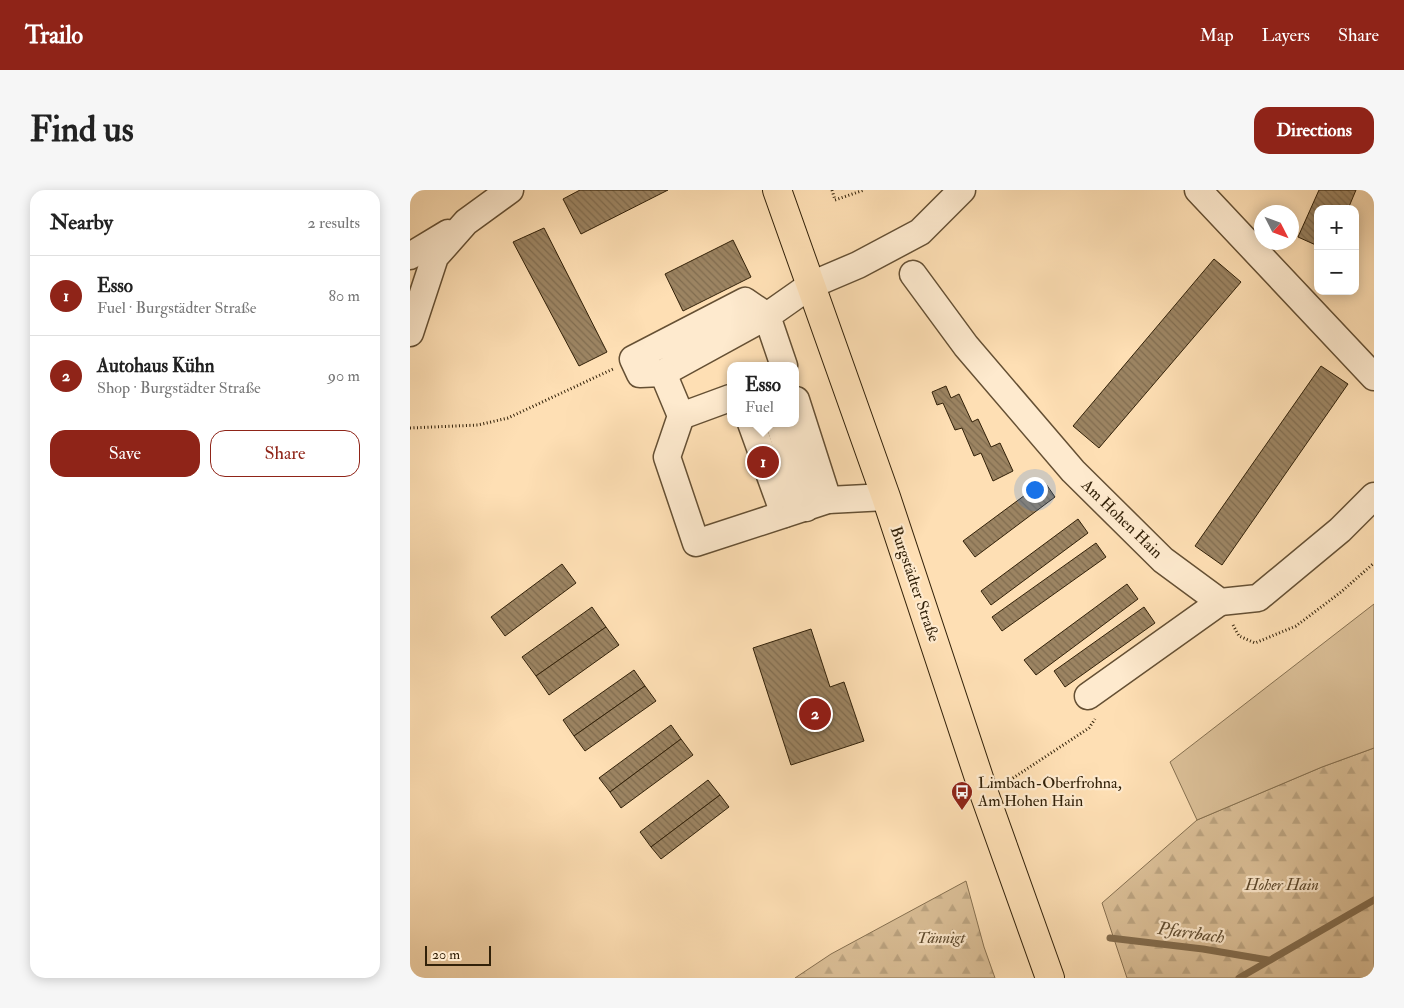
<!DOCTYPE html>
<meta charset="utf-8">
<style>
:root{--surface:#fff;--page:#f6f6f6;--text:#222;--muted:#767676;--line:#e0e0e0;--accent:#8f2418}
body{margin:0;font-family:"IM FELL Double Pica",serif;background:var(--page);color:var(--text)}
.controls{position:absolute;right:15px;top:15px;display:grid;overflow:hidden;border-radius:10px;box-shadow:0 2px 12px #0003}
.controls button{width:45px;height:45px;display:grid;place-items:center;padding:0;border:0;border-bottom:1px solid var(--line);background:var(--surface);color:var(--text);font:25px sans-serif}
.compass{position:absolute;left:844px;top:15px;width:45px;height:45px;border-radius:50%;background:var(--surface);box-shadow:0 2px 12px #0003;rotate:132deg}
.scale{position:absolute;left:15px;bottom:12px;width:66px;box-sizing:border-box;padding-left:5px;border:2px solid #322109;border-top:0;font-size:14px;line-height:18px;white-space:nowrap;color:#322109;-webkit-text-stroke:4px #feeace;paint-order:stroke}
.you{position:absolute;left:624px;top:299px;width:18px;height:18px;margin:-12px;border:4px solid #fff;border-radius:50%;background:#1a73e8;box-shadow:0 0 0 8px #1a73e833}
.badge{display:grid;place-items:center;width:32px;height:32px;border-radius:50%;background:var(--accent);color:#fff;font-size:16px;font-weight:700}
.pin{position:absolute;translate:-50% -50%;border:2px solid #fff;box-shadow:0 1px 5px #0006}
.popup{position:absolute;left:317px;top:172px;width:72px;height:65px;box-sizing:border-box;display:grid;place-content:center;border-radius:10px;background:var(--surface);filter:drop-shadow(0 1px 4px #0005);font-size:16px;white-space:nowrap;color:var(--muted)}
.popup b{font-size:19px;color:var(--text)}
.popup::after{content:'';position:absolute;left:50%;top:100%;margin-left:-10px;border:10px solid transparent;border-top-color:var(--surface)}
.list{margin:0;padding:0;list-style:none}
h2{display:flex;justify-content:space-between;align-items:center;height:65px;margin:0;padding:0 20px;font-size:21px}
h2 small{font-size:16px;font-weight:400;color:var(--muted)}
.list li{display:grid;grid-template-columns:32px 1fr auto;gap:15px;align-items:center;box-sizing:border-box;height:80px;padding:0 20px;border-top:1px solid var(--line)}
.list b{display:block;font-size:19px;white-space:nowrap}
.list p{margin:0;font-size:16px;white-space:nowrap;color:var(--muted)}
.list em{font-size:16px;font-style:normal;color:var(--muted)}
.actions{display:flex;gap:10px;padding:15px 20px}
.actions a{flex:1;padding:11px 0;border:1px solid var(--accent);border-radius:15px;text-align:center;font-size:18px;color:var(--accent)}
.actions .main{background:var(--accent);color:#fff}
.map{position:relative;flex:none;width:964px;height:788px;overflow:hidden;border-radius:15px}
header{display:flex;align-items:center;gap:30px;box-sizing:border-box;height:70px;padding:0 25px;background:var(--accent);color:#fff}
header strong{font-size:24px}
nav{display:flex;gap:28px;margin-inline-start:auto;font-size:18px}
.intro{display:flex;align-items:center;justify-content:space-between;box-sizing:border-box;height:120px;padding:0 30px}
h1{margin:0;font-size:35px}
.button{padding:12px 22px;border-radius:15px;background:var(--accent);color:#fff;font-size:18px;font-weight:700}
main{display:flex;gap:30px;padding:0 30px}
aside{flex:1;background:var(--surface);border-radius:15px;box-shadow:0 2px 12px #0003}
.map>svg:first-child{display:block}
</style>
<header>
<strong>Trailo</strong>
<nav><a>Map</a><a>Layers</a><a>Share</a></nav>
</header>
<div class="intro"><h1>Find us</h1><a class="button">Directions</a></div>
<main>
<aside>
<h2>Nearby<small>2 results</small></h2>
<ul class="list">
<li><span class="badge">1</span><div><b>Esso</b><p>Fuel · Burgstädter Straße</p></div><em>80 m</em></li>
<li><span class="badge">2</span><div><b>Autohaus Kühn</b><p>Shop · Burgstädter Straße</p></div><em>90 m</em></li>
</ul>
<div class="actions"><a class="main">Save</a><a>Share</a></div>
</aside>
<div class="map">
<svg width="964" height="788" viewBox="0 0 964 788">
<defs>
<pattern id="forest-firs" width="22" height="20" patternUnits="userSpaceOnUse" patternTransform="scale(1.25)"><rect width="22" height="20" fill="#dbbf97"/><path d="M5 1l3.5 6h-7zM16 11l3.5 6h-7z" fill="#bca481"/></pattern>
<pattern id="building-back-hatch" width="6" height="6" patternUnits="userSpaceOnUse" patternTransform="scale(1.25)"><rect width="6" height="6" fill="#9c8462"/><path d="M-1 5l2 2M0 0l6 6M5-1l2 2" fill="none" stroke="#806c4f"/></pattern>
</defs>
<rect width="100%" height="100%" fill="#fedfb4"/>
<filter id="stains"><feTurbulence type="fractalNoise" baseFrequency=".004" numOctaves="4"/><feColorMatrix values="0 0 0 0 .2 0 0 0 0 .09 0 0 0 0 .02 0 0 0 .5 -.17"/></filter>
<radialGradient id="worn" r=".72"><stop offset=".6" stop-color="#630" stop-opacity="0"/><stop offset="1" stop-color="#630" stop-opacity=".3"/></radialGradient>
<!-- forest -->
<g fill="url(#forest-firs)" stroke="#867050">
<polygon points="964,558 964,788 717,788 692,713 787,630 912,577"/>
<polygon points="556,691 574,757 585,788 385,788 421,764"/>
</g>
<!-- garden -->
<polygon fill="#dbbf97" stroke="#867050" points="964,414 964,558 912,577 787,630 760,572"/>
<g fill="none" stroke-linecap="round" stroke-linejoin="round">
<!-- stream -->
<g stroke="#836c4d" stroke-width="7">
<polyline points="700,748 793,759 858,770"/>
<polyline points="829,788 964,710"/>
</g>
</g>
<!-- building -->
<g fill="url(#building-back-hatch)" stroke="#322109">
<polygon points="170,0 258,0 171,44 153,9"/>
<polygon points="909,0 946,0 938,19 908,19 908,56 888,47"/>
<polygon points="134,38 197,162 169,176 103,52"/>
<polygon points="323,50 341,87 273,121 255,84"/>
<polygon points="804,69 831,92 689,258 663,236"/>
<polygon points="911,176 938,194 812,375 785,356"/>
<polygon points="536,196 541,208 549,204 562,232 568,229 581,257 590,253 603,281 583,291 571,263 564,266 552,238 545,240 533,213 527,215 522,202"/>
<polygon points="634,291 645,307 565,367 553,351"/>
<polygon points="668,329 678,343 581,415 571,401"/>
<polygon points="686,353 696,367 592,441 582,427"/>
<polygon points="152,374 166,393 95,446 81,427"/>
<polygon points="717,394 728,409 626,485 614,470"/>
<polygon points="182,417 196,437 126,486 112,467"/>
<polygon points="734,417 745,433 655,497 644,481"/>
<polygon points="196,437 209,455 139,505 126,486"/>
<polygon points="401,439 420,497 434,492 454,551 381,575 343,458"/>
<polygon points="224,480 235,496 164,546 153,530"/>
<polygon points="235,496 246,511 175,561 164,546"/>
<polygon points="261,535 271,549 200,602 189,588"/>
<polygon points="271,549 283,565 211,618 200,602"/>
<polygon points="298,590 310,605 241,657 230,642"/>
<polygon points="310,605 319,617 251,669 241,657"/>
</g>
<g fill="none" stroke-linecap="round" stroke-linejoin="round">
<!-- minor casing -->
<g stroke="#655034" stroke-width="29">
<g id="minor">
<polyline points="788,0 964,187"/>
<polyline points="0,66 38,43"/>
<polyline points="503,84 556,156 663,281 753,370 810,412 848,408 930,340 964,306"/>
<polyline points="0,143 25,67 56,32 100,0"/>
<polyline points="374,176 357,126 335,111 223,169 230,184 253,183 357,126 401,95 448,75 510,42 552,0"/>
<polyline points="253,183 271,226 257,267 286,353 418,310 476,307"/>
<polyline points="386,210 418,310"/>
<polyline points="271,226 320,208"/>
<polyline points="341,233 374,324"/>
<polyline points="369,233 396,318"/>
<polyline points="678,506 810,412"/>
</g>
</g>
<!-- major casing -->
<g stroke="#322109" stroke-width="30">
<polyline id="major" points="367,0 476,307 575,606 640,788"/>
</g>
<!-- path -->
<g stroke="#322109" stroke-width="3" stroke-dasharray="1 2.5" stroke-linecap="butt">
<polyline points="422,0 425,10 454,0"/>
<polyline points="0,238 68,235 98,228 203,179"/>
<polyline points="823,435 829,446 845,453 886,436 931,402 964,373"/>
<polyline points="597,592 679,538 685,529"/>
</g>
<!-- minor -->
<use href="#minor" stroke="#feeace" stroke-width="26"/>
<!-- major -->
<use href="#major" stroke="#fedfb4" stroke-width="28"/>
</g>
<!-- icons -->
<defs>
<g id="bus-pin" transform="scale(1.125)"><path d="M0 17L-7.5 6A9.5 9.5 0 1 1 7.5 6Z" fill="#8f2418" stroke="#feeace"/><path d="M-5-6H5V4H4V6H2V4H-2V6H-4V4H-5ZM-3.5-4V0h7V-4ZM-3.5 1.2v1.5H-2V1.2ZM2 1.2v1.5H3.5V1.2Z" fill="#fff"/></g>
</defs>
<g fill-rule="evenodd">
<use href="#bus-pin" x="552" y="602"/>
</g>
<g text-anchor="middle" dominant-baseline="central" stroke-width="4.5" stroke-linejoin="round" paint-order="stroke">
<!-- street labels -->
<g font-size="16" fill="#322109" stroke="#feeace">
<text transform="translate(712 329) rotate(44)">Am Hohen Hain</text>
<text transform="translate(505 394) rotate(71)">Burgstädter Straße</text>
</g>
<!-- poi labels -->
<g font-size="16" fill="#322109" stroke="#feeace" text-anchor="start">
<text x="568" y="593">Limbach-Oberfrohna,<tspan x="568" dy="18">Am Hohen Hain</tspan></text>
</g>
<!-- park labels -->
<g font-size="16" font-style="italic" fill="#5c482c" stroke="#feeace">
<text x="872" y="695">Hoher Hain</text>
<text x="531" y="748">Tännigt</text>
</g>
<!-- water labels -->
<g font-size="18" font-style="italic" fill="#614d31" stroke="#feeace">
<text transform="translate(781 743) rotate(8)">Pfarrbach</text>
</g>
</g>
<rect width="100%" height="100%" filter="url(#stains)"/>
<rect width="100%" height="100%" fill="url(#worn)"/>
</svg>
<div class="controls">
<button>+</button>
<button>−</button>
</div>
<svg class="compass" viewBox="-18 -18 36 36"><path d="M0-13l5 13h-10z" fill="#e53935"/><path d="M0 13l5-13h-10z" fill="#767676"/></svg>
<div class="scale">20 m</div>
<div class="you"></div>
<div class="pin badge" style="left:353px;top:272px">1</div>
<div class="popup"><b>Esso</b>Fuel</div>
<div class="pin badge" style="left:405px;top:524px">2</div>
</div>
</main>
